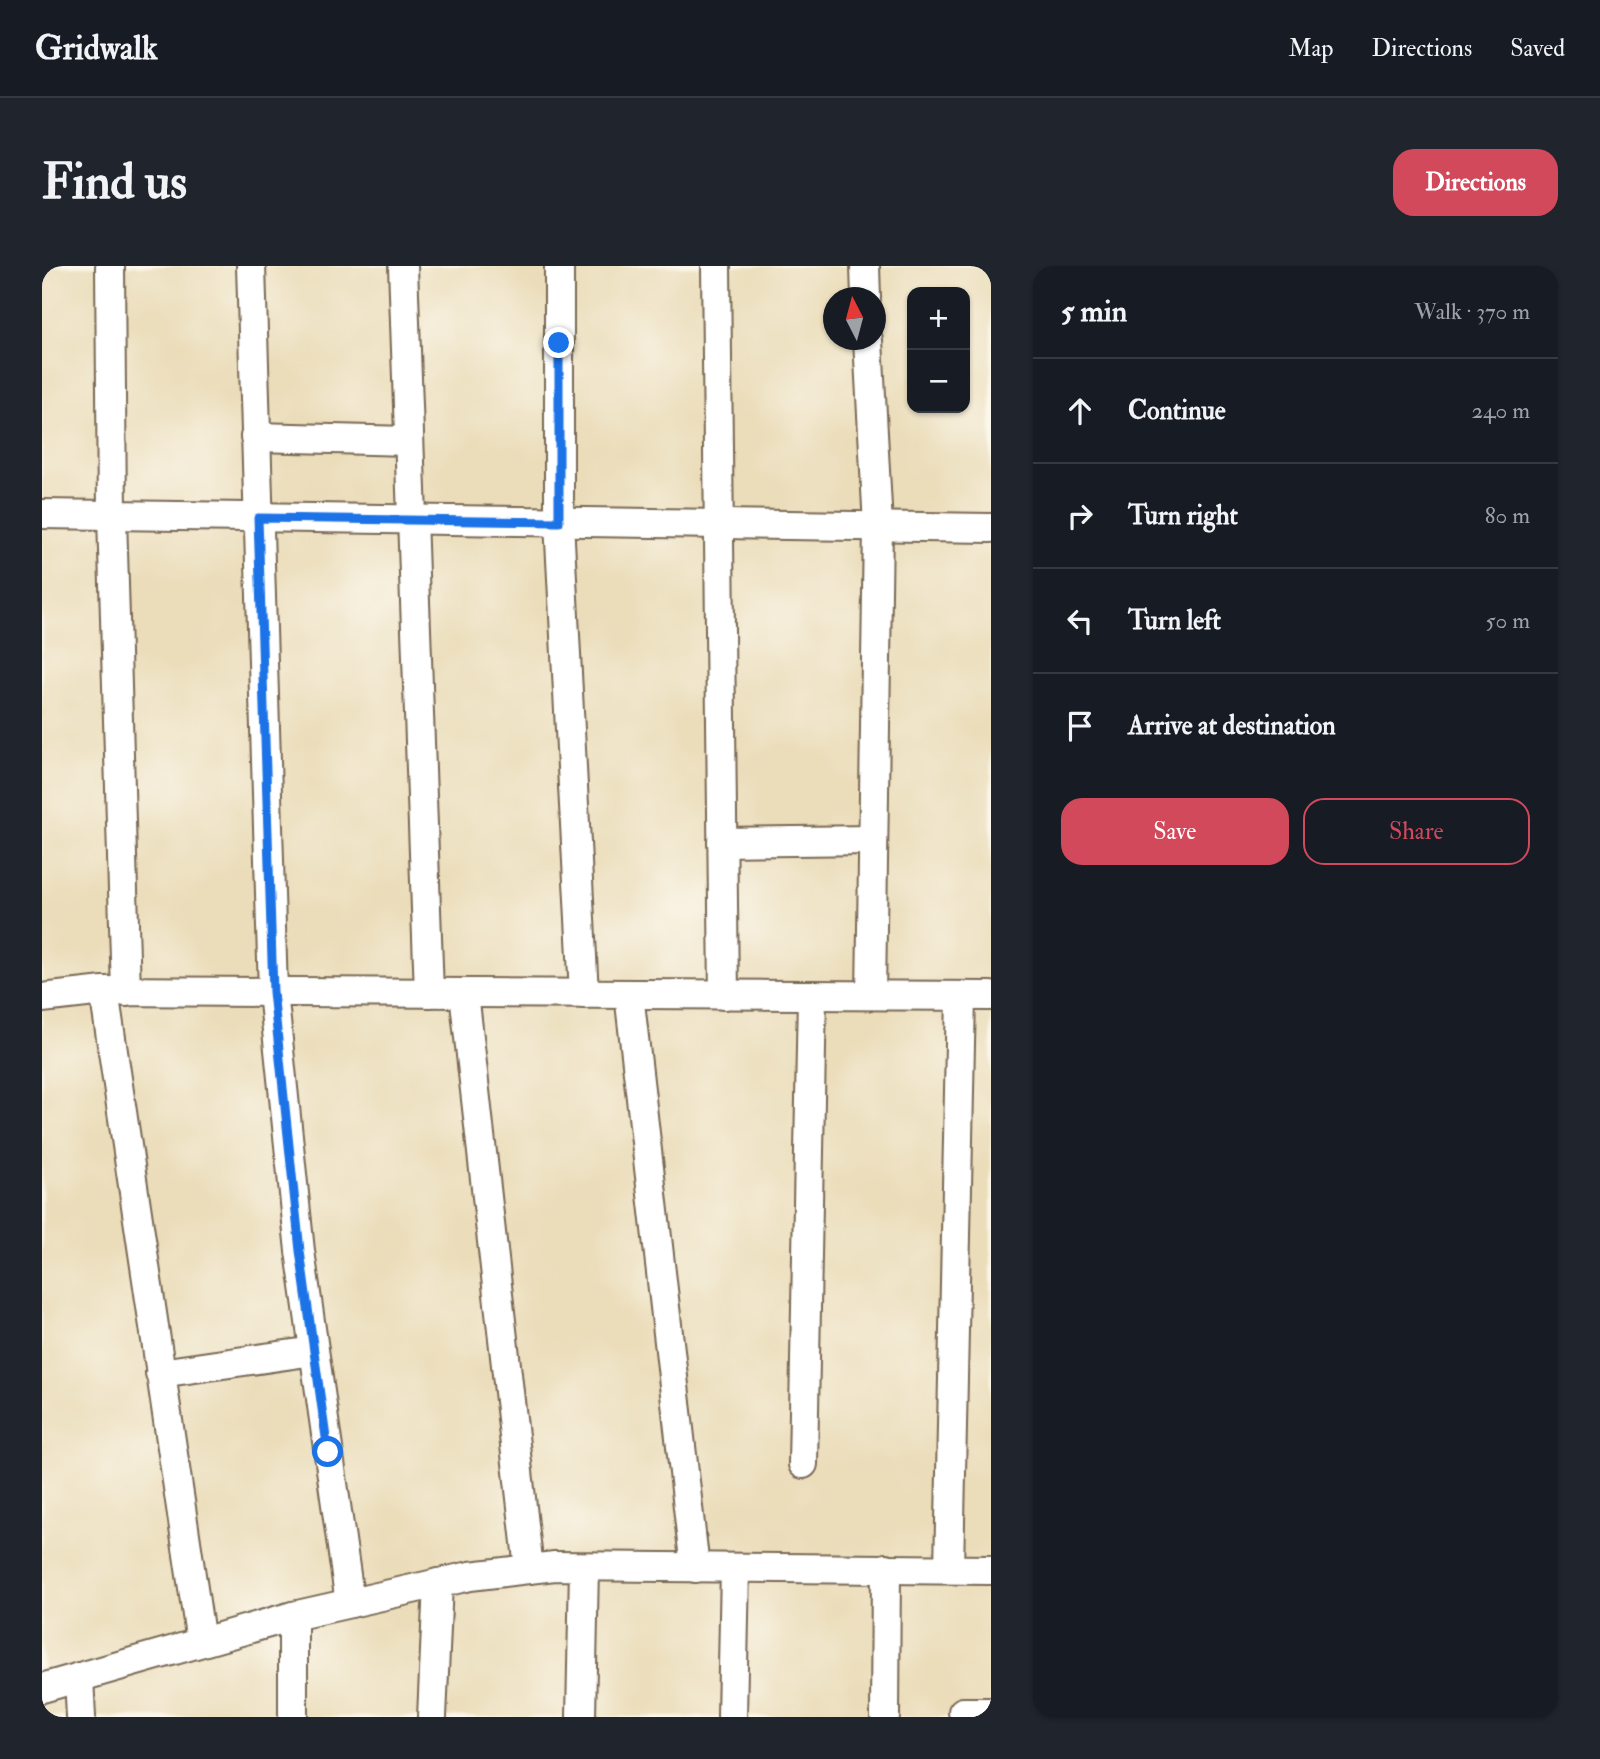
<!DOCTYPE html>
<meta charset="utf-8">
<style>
:root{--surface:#171b24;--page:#20242c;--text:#f1f3f6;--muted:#9ea1a6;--line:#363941;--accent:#d1495b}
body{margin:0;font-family:"IM FELL Double Pica",serif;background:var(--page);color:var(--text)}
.controls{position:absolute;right:21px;top:21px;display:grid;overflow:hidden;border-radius:14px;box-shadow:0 2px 5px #0004}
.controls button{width:63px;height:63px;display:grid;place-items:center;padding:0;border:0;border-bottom:2px solid var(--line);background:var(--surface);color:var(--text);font:35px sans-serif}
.compass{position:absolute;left:781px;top:21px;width:63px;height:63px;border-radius:50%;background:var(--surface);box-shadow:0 2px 5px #0004;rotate:354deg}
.stop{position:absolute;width:21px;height:21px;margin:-16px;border:5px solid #1a73e8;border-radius:50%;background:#fff}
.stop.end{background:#1a73e8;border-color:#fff;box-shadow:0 2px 7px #0008}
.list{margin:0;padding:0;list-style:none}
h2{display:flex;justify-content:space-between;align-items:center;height:91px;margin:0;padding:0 28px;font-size:30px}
h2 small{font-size:23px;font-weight:400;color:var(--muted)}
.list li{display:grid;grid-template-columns:46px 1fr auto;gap:21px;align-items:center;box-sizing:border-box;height:105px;padding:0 28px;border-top:2px solid var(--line)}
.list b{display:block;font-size:26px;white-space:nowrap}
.list em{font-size:23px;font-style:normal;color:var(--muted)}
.actions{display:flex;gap:14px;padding:21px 28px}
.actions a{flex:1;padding:16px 0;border:2px solid var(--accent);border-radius:21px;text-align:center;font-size:24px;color:var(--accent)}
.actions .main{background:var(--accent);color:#fff}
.icon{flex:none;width:38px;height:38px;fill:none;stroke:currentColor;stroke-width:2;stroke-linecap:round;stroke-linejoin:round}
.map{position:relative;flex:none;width:949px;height:1451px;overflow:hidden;border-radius:21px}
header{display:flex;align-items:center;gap:42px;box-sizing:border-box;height:98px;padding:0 35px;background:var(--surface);border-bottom:2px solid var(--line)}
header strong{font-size:33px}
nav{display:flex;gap:38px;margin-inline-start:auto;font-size:24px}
.intro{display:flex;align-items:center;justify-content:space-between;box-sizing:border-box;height:168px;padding:0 42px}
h1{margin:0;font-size:49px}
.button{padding:18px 32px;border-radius:21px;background:var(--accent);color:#fff;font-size:24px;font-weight:700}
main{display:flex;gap:42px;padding:0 42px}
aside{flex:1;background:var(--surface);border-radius:21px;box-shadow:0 2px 5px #0004}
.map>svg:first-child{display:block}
</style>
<header>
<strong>Gridwalk</strong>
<nav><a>Map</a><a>Directions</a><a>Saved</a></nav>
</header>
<div class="intro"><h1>Find us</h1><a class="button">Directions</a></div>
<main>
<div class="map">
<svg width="949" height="1451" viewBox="0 0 949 1451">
<rect width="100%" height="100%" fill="#fbf7ec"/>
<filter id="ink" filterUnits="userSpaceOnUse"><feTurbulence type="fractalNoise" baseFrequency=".0143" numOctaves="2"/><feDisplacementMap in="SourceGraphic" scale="14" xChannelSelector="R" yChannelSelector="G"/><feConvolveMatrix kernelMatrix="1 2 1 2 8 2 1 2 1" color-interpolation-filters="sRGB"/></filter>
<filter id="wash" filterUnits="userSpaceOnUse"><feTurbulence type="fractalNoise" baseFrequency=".00686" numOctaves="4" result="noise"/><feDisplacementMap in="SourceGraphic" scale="28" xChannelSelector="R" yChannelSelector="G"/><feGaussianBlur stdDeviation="1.57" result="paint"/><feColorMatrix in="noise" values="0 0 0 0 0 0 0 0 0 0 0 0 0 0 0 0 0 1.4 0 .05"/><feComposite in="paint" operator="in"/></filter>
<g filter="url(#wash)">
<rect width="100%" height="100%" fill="#ebddba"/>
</g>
<g filter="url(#ink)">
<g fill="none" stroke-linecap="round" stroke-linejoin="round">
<!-- minor casing -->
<g stroke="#796955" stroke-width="32">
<g id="minor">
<polyline points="68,0 70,250 84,726"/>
<polyline points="209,0 231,726 258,985 308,1337"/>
<polyline points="361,0 387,727"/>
<polyline points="517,0 517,256 542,728"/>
<polyline points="674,0 682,729"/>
<polyline points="823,0 824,32"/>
<polyline points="826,74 836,260 829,729"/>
<polyline points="213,171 367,175"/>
<polyline points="0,248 949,262"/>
<polyline points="680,576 831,574"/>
<polyline points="62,725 159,1376"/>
<polyline points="422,727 487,1303"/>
<polyline points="587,728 653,1302"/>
<polyline points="0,732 62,725 949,730"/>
<polyline points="118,1107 272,1085"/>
<polyline points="761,1198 770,729"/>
<polyline points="907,1303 919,730"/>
<polyline points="37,1411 39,1451"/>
<polyline points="0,1422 251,1350 428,1310 513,1300 949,1304"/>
<polyline points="921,1446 949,1446"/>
<polyline points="251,1451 251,1350"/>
<polyline points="390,1451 396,1317"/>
<polyline points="539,1451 542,1301"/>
<polyline points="690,1451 693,1302"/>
<polyline points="843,1451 844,1302"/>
</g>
</g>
<!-- minor -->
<use href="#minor" stroke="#fff" stroke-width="28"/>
</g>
</g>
<g fill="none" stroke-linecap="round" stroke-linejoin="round" filter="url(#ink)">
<!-- route -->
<polyline stroke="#1a73e8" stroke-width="9" points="286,1186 258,985 231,726 216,252 517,256 517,77"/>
</g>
</svg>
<div class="controls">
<button>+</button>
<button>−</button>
</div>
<svg class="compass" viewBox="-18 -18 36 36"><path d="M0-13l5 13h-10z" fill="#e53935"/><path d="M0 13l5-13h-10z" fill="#9ea1a6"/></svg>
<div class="stop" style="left:286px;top:1186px"></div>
<div class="stop end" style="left:517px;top:77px"></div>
</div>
<aside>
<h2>5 min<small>Walk · 370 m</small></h2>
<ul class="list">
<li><svg class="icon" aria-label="ahead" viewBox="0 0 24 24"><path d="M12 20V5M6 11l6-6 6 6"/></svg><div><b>Continue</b></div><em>240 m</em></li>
<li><svg class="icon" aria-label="right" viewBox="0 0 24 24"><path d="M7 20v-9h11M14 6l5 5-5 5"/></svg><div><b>Turn right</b></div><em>80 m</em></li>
<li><svg class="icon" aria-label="left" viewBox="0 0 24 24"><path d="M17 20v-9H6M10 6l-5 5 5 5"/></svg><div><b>Turn left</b></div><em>50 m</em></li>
<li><svg class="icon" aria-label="arrive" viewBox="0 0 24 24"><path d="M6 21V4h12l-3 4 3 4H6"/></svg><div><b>Arrive at destination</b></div></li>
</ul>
<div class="actions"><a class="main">Save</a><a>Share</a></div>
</aside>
</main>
